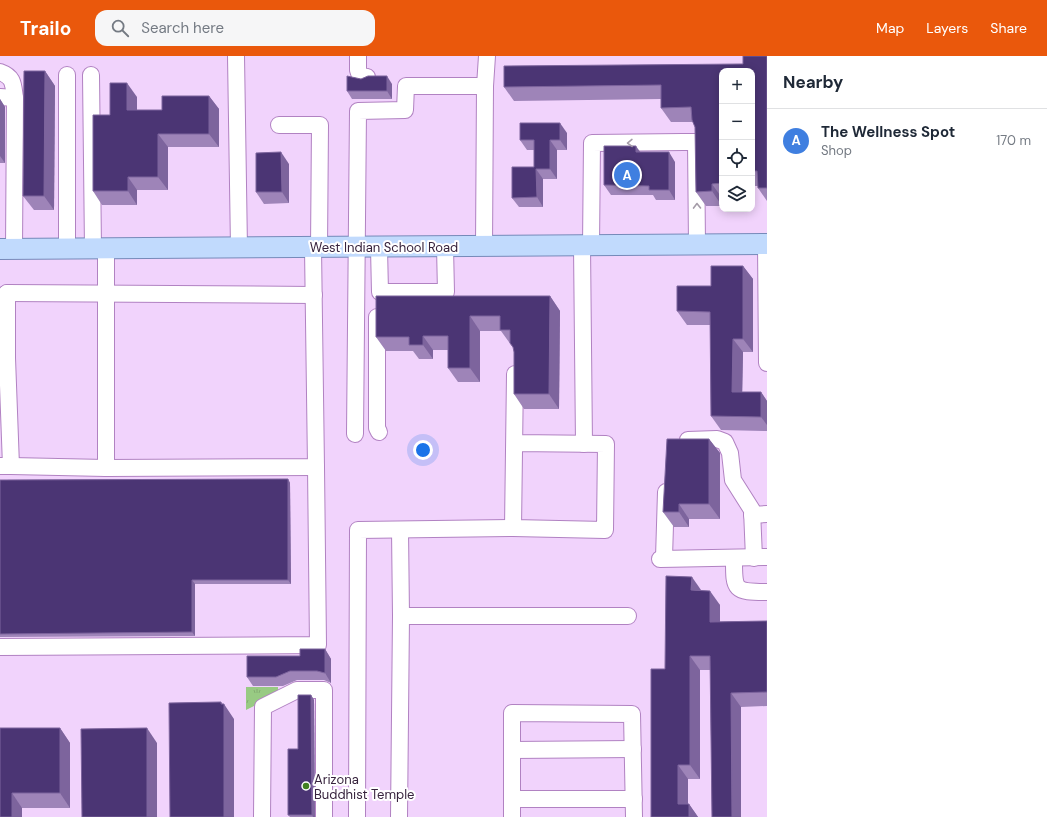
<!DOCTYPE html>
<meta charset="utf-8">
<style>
:root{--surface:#fff;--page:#f6f6f7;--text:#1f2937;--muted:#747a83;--line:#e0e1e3;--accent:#ea580c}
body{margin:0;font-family:"DM Sans",sans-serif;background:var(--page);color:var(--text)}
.controls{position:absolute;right:12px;top:12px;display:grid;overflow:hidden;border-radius:8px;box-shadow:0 2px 10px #0003}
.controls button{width:36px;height:36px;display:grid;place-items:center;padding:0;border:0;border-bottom:1px solid var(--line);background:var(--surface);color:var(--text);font:20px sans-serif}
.you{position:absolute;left:423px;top:394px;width:14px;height:14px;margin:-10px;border:3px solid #fff;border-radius:50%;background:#1a73e8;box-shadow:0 0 0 6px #1a73e833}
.badge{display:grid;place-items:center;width:26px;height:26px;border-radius:50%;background:var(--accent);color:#fff;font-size:13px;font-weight:700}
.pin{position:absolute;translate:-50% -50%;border:2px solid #fff;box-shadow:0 1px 4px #0006}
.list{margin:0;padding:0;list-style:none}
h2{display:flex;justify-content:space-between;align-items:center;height:52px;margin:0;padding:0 16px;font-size:17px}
h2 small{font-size:13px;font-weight:400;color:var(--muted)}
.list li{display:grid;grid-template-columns:26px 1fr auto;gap:12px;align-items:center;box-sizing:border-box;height:64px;padding:0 16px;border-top:1px solid var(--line)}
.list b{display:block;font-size:15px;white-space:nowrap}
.list p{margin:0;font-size:13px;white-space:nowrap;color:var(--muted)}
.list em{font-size:13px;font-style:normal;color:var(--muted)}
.icon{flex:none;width:22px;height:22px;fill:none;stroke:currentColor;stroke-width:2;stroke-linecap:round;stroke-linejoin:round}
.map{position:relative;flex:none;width:767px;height:761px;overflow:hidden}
header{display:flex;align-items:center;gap:24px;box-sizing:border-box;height:56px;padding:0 20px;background:var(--accent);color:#fff}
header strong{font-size:19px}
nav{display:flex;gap:22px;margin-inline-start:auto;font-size:14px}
.search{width:280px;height:36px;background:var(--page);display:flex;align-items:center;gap:10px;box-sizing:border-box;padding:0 14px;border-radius:12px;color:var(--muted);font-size:15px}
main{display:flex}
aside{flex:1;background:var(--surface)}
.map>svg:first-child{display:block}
</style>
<header>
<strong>Trailo</strong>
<div class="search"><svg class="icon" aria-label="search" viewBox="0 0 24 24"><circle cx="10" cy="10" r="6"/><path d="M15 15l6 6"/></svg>Search here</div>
<nav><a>Map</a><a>Layers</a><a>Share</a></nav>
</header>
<main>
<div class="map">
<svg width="767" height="761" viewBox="0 0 767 761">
<defs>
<pattern id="park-tufts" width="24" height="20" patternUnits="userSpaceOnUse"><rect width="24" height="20" fill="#98ca83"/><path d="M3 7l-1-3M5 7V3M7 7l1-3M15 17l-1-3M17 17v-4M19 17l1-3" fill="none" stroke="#84ad72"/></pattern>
</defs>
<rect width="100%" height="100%" fill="#f1d3fc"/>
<!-- park -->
<polygon fill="url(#park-tufts)" points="246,631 278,631 278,638 246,654"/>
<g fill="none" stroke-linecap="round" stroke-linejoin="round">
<!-- minor casing -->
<g stroke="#b182c2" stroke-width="18">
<g id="minor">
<polyline points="236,0 239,192"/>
<polyline points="358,0 358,14 360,20 367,21"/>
<path d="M 0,16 C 14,21 13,28 15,42"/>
<polyline points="67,19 67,193"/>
<polyline points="91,19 93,193"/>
<polyline points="485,30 487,0"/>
<polyline points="0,41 15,42 14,193"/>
<polyline points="279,69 320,69 319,192"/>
<polyline points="766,188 767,307"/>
<polyline points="582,190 584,388"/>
<polyline points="591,190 592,87 683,86 696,86 697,189"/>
<polyline points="379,192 380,236 446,236 445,191"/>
<polyline points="106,193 106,412 316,411 313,192"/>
<polyline points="7,237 314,239"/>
<polyline points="377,261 377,372 379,376"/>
<polyline points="0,301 7,302 7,237"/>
<polyline points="355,378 358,55 405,54 406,30 485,30 484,191"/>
<polyline points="688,384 717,383 725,386 730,397 733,424 752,454 754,502"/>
<polyline points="515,387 606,388 605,474 513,472 515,318"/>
<polyline points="0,410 11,410 7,302"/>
<polyline points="11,410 106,412"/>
<polyline points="752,459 767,458"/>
<polyline points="400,474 401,560"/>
<polyline points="664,502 666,436"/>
<path d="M 734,502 C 734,534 733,536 767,536"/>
<polyline points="660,503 767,501"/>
<polyline points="0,591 318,589 316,411"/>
<polyline points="512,694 633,693"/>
<polyline points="512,743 634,743"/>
<polyline points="262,761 263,651 297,634 324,634 324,761"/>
<polyline points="357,761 358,474 513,472"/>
<polyline points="399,761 401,560 628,560"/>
<polyline points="512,761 512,657 632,658 634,761"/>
</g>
</g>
<!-- major casing -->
<g stroke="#768ab9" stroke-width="22">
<polyline id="major" points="0,193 767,188"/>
</g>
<!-- minor -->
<use href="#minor" stroke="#fff" stroke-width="16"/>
<!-- major -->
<use href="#major" stroke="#c1dafd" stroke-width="20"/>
</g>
<!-- wall -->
<g fill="#9e84b8">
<polygon points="767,0 758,130 755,130 752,126 752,15 722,15 722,150 706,150 696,136 695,71 693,66 671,66 661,52 661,43 514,45 504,31 743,8"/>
<polygon points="45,15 55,30 54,154 34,154 23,140"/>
<polygon points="392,28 392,43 352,43 347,35"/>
<polygon points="209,40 219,53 219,91 168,91 168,134 137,134 137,149 102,149 93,135 110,59 137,41 137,54 162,54"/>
<polygon points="0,43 5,51 5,107 0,107"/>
<polygon points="567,77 567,94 557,94 557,123 543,123 543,151 519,151 512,142 534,111 534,94 527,94 520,84"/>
<polygon points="640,96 675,106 675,144 656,144 653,139 611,139 604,129"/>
<polygon points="289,108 289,147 264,148 256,136"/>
<polygon points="758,132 767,132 767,145"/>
<polygon points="743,210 753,223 753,296 743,296 742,336 761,336 767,345 767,375 721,374 711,360 710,269 687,269 677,255 711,230"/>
<polygon points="550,240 560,255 559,353 524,353 514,338 514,293 501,275 480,275 480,326 458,326 448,312 448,294 433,294 433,303 419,303 413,295 386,295 376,281"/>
<polygon points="709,383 720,397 720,463 689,463 689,471 674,471 663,456"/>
<polygon points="288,423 290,427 291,528 195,528 195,580 0,581 0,424"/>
<polygon points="701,535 720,549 720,566 767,565 767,650 741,651 741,761 712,761 710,614 700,614 700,723 688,723 688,748 689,748 698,761 651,761"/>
<polygon points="325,593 331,603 331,627 324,624 297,624 283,630 253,630 247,621 300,600"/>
<polygon points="311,639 314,644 315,761 290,761 288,759 298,693"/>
<polygon points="0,672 60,672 70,687 70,752 22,752 22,761 0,761"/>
</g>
<!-- shaded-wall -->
<g fill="#7d649d">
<polygon points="45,15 55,30 54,154 44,140"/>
<polygon points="387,20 392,28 392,43 387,35"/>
<polygon points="127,27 137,41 137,68 127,54"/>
<polygon points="209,40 219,53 219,91 209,78"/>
<polygon points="0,43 5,51 5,107 0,100"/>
<polygon points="560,67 567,77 567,94 560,84"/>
<polygon points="158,78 168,91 168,134 158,121"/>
<polygon points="550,84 557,94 557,123 550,113"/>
<polygon points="636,90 643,100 636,96"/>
<polygon points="281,96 289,108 289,147 282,136"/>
<polygon points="669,96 675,106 675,144 669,134"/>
<polygon points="536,113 543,123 543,151 537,141"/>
<polygon points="128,121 137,134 137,149 128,135"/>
<polygon points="712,128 722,142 722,150 712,135"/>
<polygon points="743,210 753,223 753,296 743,283"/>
<polygon points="550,240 560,255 559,353 549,338"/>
<polygon points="470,260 480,275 480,326 470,312"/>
<polygon points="423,280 433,294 433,303 423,289"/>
<polygon points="733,283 743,296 742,350 732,336"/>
<polygon points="761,336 767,345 767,369 761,361"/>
<polygon points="709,383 720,397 720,463 709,448"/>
<polygon points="288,423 290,427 291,528 288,524"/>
<polygon points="679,448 689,463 689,471 679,456"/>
<polygon points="692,521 701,534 691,534"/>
<polygon points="192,524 195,528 195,580 192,576"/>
<polygon points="710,535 720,549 720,580 710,566"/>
<polygon points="325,593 331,603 331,627 325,617"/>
<polygon points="690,600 700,614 700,723 690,709"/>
<polygon points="731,637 741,651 741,761 732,761"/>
<polygon points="311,639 314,644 315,761 313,761 312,759"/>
<polygon points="221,646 224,650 224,648 234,663 234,761 224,761"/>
<polygon points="60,672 70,687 70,752 60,737"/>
<polygon points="147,672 157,687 157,761 147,761"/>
<polygon points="678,709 688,723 688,761 678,748"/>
<polygon points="12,737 22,752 22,761 12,761"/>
<polygon points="689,748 698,761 689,761"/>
</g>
<!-- building -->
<g fill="#4b3574" stroke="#7d649d">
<polygon points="743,0 767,0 767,132 758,132 757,115 752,115 752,15 722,15 722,127 712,128 712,135 696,136 695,71 692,64 691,51 661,52 661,29 504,31 504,10 743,8"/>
<polygon points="24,15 45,15 44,140 23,140"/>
<polygon points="347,20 361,23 368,20 387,20 387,35 347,35"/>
<polygon points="110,27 127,27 127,54 162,54 162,40 209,40 209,78 158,78 158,121 128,121 128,135 93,135 93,59 110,59"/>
<polygon points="520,67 560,67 560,84 550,84 550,113 536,113 537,141 512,142 512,111 534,111 534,84 520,84"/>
<polygon points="604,90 636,90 636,96 669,96 669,134 649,134 649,130 604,129"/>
<polygon points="281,96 282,136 256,136 256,97"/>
<polygon points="711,210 743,210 743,283 733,283 732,336 761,336 761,361 711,360 710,256 677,255 677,230 711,230"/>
<polygon points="376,240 550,240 549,338 514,338 514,296 513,291 510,287 510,274 500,274 500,260 470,260 470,312 448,312 448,280 423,280 423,289 409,289 409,281 376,281"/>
<polygon points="667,383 709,383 709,448 679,448 679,456 663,456"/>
<polygon points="288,423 288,524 192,524 192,576 0,578 0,424"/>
<polygon points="666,520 692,521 691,534 710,535 710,566 767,565 767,636 731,637 732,761 712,761 710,600 690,600 690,709 678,709 678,748 689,748 689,761 651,761 651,613 665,613"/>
<polygon points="300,593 325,593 325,617 317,615 290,615 276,621 247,621 247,600 300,600"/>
<polygon points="298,639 311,639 312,759 288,759 288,693 298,693"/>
<polygon points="221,646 221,648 224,648 224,761 170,761 169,647"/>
<polygon points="0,672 60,672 60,737 12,737 12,761 0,761"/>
<polygon points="147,672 147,761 82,761 81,673"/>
</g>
<!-- one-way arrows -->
<defs><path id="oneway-chevron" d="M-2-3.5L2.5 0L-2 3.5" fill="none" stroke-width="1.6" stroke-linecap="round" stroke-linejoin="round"/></defs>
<g stroke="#a59ca8">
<use href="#oneway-chevron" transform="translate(630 87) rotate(179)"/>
<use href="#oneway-chevron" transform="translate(697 150) rotate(-91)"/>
</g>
<!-- markers -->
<circle fill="#428121" stroke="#fff" stroke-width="1.5" cx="306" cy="730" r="4"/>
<g text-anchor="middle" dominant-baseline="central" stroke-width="4" stroke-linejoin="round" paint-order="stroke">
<!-- street labels -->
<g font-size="13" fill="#37233d" stroke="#fff">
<text x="384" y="191">West Indian School Road</text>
</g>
<!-- poi labels -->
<g font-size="13" fill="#37233d" stroke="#fff" text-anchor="start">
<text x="314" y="723">Arizona<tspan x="314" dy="15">Buddhist Temple</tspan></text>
</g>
</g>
</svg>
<div class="controls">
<button>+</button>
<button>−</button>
<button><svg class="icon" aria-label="locate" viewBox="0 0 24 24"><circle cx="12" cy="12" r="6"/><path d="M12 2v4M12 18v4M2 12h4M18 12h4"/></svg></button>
<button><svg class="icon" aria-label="layers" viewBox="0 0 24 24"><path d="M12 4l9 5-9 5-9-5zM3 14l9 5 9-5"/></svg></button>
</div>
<div class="you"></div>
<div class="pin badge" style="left:627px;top:119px;background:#3f7fe0">A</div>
</div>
<aside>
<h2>Nearby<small></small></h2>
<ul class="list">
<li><span class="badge" style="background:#3f7fe0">A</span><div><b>The Wellness Spot</b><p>Shop</p></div><em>170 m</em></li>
</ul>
</aside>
</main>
